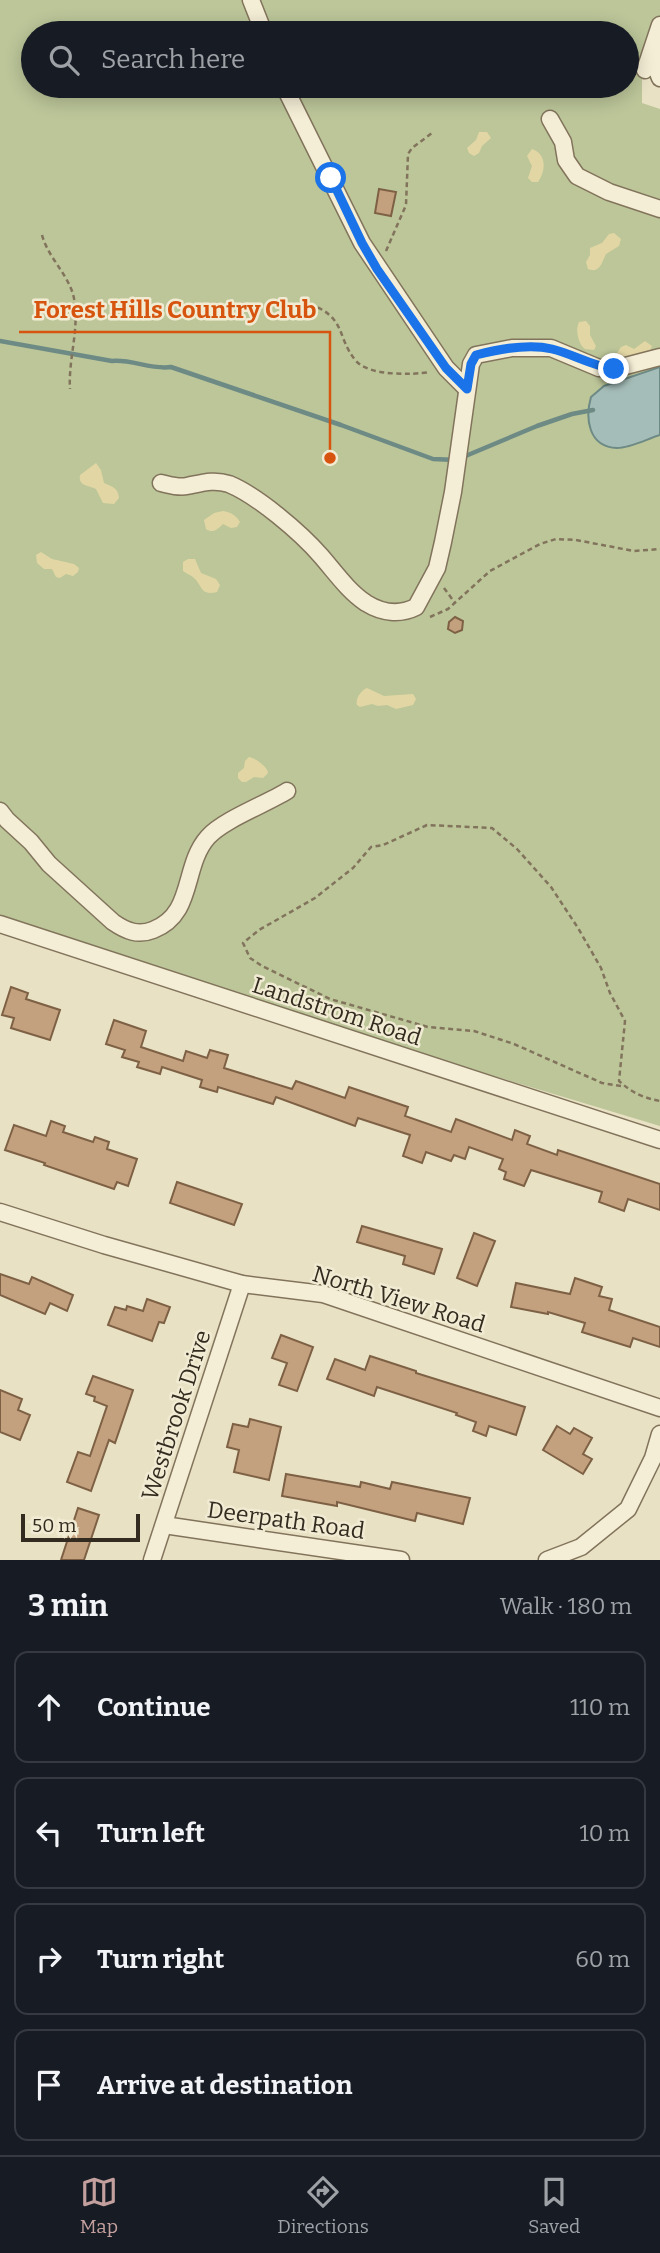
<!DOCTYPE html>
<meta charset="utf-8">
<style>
:root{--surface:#171b24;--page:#242831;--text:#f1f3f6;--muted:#9ea1a6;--line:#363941;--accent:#c3a09e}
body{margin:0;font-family:Bitter,serif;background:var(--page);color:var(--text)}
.scale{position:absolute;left:21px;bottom:18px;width:119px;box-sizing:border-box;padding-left:7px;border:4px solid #332b1f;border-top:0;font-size:19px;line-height:24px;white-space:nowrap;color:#332b1f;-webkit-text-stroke:5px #f1ebd3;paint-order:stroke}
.stop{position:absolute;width:21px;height:21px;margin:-16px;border:5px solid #1a73e8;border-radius:50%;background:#fff}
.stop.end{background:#1a73e8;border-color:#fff;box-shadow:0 2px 7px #0008}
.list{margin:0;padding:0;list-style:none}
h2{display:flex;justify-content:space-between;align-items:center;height:91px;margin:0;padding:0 28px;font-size:30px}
h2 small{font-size:23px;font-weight:400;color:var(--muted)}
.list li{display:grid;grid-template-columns:46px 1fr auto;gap:21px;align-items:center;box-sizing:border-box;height:112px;margin:0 14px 14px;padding:0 14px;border:2px solid var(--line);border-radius:14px}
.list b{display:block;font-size:26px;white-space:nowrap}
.list em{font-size:23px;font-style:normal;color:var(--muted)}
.icon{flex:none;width:38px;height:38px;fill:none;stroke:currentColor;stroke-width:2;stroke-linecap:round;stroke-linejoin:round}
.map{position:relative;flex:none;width:660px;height:1560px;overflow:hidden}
.search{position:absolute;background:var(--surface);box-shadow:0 4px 18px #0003;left:21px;right:21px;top:21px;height:77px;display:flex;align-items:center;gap:18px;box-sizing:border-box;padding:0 24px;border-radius:38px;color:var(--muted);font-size:26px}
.sheet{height:595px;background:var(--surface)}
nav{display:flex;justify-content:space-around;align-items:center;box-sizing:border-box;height:98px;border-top:2px solid var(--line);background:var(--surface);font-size:19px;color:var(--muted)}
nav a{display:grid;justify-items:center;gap:4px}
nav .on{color:var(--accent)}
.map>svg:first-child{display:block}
</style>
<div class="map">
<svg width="660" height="1560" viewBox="0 0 660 1560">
<rect width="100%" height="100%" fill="#e9e1c4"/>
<!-- green -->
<path fill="#bcc699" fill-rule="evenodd" d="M 0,0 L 660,0 L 660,16 L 642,67 L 642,103 L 660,109 L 660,1126 L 116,962 L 0,923 ZM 33,33 L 627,33 L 627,86 L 33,86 Z"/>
<!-- sand -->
<g fill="#e2d7a4">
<polygon points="479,132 487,132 491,138 482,146 479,153 474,156 469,153 467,148 476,140"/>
<path d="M 532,149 C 547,154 546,171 538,182 L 532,182 L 528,178 L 532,166 L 527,156 Z"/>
<path d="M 614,233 L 621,239 L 619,246 L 606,254 C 602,262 600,274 588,269 L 586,262 L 590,255 L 590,248 L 602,243 L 609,234 Z"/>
<path d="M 586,321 L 590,326 L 590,335 L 596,346 L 594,350 L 585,349 C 578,344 575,329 579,322 Z"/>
<polygon points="645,341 652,346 649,353 620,362 617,353 621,347 626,345 634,349"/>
<path d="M 96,463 L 101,470 L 104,483 C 112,487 118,487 119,498 L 114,504 L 103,503 L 96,489 C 88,485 78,486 80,475 Z"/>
<path d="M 223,511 C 230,512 236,515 240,522 L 237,527 L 231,528 L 223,524 C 218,529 213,534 206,529 L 204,520 L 214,513 Z"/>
<polygon points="41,552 52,559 74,564 79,568 78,572 73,576 66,574 60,578 56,577 52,569 44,569 37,563 36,555"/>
<path d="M 188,559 L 195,559 L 201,573 L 216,579 L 220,585 L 217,592 C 200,596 203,586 194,578 C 191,575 187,574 183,571 L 183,562 Z"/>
<path d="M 367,688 L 384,696 L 413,694 L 416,699 L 413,705 L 396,709 L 387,705 L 378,706 L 372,704 L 360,707 L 357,705 C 355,699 361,690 367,688 Z"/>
<path d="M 249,757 C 255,758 268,767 268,773 L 263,778 L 254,777 L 246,782 L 242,782 L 238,778 L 238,773 L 244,768 L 245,761 Z"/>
</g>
<!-- water -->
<path fill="#a5bdb8" stroke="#6d8a85" stroke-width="2" d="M 660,367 L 660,435 C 647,439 630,448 617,448 C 588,447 585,418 591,397 L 604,386 Z"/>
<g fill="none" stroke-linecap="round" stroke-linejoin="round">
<!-- stream -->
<path stroke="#6d8a85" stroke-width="4.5" d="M 0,341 L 112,361 C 132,359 151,370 171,367 L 341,425 L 433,459 L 456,460 L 537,426 L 572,414 L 593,410"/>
</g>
<!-- building -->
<g fill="#c3a17e" stroke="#7e6145" stroke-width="2">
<polygon points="379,189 396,192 391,216 375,213"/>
<polygon points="455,617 463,621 462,630 455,633 448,629 449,622"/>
<polygon points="11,987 28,993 26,999 60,1010 50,1040 11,1028 14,1018 2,1015"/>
<polygon points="114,1020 146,1031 141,1047 183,1061 186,1051 207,1058 210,1050 228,1055 224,1068 292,1089 296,1081 345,1098 349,1087 408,1107 405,1116 451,1132 456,1119 512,1140 515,1130 530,1136 527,1144 557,1155 558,1150 660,1184 660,1210 628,1199 624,1211 599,1202 602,1192 531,1170 524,1186 504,1179 506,1172 499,1169 503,1159 469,1147 465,1159 454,1155 451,1161 426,1152 422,1163 403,1156 410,1135 358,1118 355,1126 276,1097 273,1104 218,1087 217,1092 200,1087 202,1080 162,1067 160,1074 137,1067 139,1062 122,1057 125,1050 106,1044"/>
<polygon points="51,1121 65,1126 63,1132 93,1142 95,1137 109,1142 107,1149 137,1159 128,1186 117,1182 114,1189 44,1165 45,1163 5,1150 14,1125 46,1136"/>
<polygon points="177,1182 242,1204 234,1225 170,1203"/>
<polygon points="362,1226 442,1249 434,1274 403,1264 405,1256 357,1242"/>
<polygon points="474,1233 495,1241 477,1286 457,1278"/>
<polygon points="0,1274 29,1284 32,1277 73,1295 67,1311 50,1303 45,1314 0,1295"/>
<polygon points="575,1278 602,1287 599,1296 612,1299 609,1310 660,1327 660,1347 633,1338 630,1347 582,1332 585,1323 548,1312 548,1314 511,1307 516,1283 570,1294"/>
<polygon points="147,1299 170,1307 164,1323 159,1322 152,1341 108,1325 115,1307 126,1310 127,1306 143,1311"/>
<polygon points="281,1335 313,1347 297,1391 279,1385 287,1363 272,1358"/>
<polygon points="370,1356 416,1371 416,1373 525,1407 516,1435 489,1426 486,1436 473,1431 476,1422 456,1415 457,1413 377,1387 374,1396 327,1379 335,1359 365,1370"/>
<polygon points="93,1376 133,1390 115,1443 109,1440 91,1491 67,1482 78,1452 90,1456 107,1406 94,1401 95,1397 86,1394"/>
<polygon points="0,1390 22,1399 18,1410 30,1415 20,1440 0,1432"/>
<polygon points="250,1419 281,1427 269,1480 234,1472 239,1450 227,1447 233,1424 248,1427"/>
<polygon points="557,1426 570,1434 574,1428 592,1438 583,1454 592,1459 583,1474 543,1450"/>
<polygon points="286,1474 360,1487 361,1482 390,1489 392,1482 470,1498 463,1524 417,1513 415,1521 337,1502 337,1506 282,1496"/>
<polygon points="78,1508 99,1515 84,1560 61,1560"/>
</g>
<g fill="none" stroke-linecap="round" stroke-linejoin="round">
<!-- minor casing -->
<g stroke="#82745c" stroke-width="19">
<g id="minor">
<polyline points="251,0 264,33"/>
<polyline points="660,51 655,65 660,78"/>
<polyline points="645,70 660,25"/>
<polyline points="284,86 362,243 446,368 467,389"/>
<polyline points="550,119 563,142 566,160 577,176 609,192 660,209"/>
<path d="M 161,483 C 170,485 178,488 187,486 C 202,483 214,479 229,484 C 258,496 301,533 321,556 C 335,572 348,591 366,603 C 382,613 400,615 416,607 L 437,568 L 443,542 L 453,492 L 471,364 L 476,355 L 512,348 L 551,348 L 599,368 L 614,369 L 660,357"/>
<path d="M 0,811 L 7,820 L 31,842 L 49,864 L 113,922 C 126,931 138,936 153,930 C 195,914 182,866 208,837 C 223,820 266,804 287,791"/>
<polyline points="0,924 660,1140"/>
<polyline points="0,1212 104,1245 242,1284 323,1294 660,1408"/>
<polyline points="164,1525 401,1560"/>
<polyline points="152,1560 242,1284"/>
<polyline points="547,1560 581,1547 628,1509 653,1458 660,1434"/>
</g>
</g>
<!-- path -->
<g stroke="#82745c" stroke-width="2.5" stroke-dasharray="5 3.5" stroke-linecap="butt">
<path d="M 42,235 C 48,257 66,272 73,294 C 81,325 68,358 70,389"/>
<polyline points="386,251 406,205 408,154 412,148 432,133"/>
<path d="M 310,304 C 347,318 336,337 356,361 C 369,376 412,375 430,372"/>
<polyline points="444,588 455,603"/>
<polyline points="430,617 448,609 490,571 540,544 556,539 576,540 634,551 660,549"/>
<path d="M 621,1086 L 602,1083 L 514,1044 L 474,1031 L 428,1027 L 330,999 L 262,966 L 250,958 L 243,943 L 259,930 L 315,898 L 353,868 L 371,847 L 383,845 L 427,825 L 492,828 L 517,849 L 551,887 L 578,928 L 601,968 L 610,993 L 625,1021 L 619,1081 C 632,1093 644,1098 660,1101"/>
</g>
<!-- minor -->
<use href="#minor" stroke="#f5eed6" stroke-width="16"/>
</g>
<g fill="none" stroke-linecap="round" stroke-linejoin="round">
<!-- route -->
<path stroke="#1a73e8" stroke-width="9" d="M 331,178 L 362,243 L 377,269 L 446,368 L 467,389 L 471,364 L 476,355 C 499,349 528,343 552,349 C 573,354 592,366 614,369"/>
</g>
<g text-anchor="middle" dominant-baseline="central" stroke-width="5" stroke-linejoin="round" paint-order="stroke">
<!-- street labels -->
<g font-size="23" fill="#332b1f" stroke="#f1ebd3">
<text transform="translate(337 1011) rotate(18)">Landstrom Road</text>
<text transform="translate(399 1299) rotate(17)">North View Road</text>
<text transform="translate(176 1415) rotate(-72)">Westbrook Drive</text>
<text transform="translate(286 1520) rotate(8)">Deerpath Road</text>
</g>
</g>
<!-- callouts -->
<path fill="none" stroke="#d6540e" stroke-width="2.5" d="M330 458L330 332H19"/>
<circle fill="#d6540e" stroke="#f1ebd3" stroke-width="2.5" cx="330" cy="458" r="7"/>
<g font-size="24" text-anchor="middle" font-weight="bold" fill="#d6540e" stroke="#f1ebd3" stroke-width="5" stroke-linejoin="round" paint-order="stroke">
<text x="175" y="318">Forest Hills Country Club</text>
</g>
</svg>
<div class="scale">50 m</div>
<div class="stop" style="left:331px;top:178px"></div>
<div class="stop end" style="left:614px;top:369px"></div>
<div class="search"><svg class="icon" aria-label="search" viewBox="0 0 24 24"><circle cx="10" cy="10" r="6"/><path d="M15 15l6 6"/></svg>Search here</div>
</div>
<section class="sheet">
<h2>3 min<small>Walk · 180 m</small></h2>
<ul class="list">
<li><svg class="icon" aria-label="ahead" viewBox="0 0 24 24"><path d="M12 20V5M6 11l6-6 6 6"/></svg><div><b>Continue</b></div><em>110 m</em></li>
<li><svg class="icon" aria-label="left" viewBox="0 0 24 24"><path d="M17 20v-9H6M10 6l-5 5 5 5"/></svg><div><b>Turn left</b></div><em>10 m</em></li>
<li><svg class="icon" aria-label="right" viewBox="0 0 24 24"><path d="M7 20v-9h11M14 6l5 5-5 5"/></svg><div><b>Turn right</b></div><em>60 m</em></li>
<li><svg class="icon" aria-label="arrive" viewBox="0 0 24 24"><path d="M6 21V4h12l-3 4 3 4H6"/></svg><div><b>Arrive at destination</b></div></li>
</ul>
</section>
<nav>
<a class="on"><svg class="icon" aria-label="map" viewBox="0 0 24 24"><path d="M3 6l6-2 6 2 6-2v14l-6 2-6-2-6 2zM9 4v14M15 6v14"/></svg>Map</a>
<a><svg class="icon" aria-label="directions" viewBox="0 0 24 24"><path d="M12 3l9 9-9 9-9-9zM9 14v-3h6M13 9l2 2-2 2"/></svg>Directions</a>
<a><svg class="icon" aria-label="saved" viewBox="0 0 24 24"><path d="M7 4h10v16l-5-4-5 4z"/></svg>Saved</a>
</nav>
